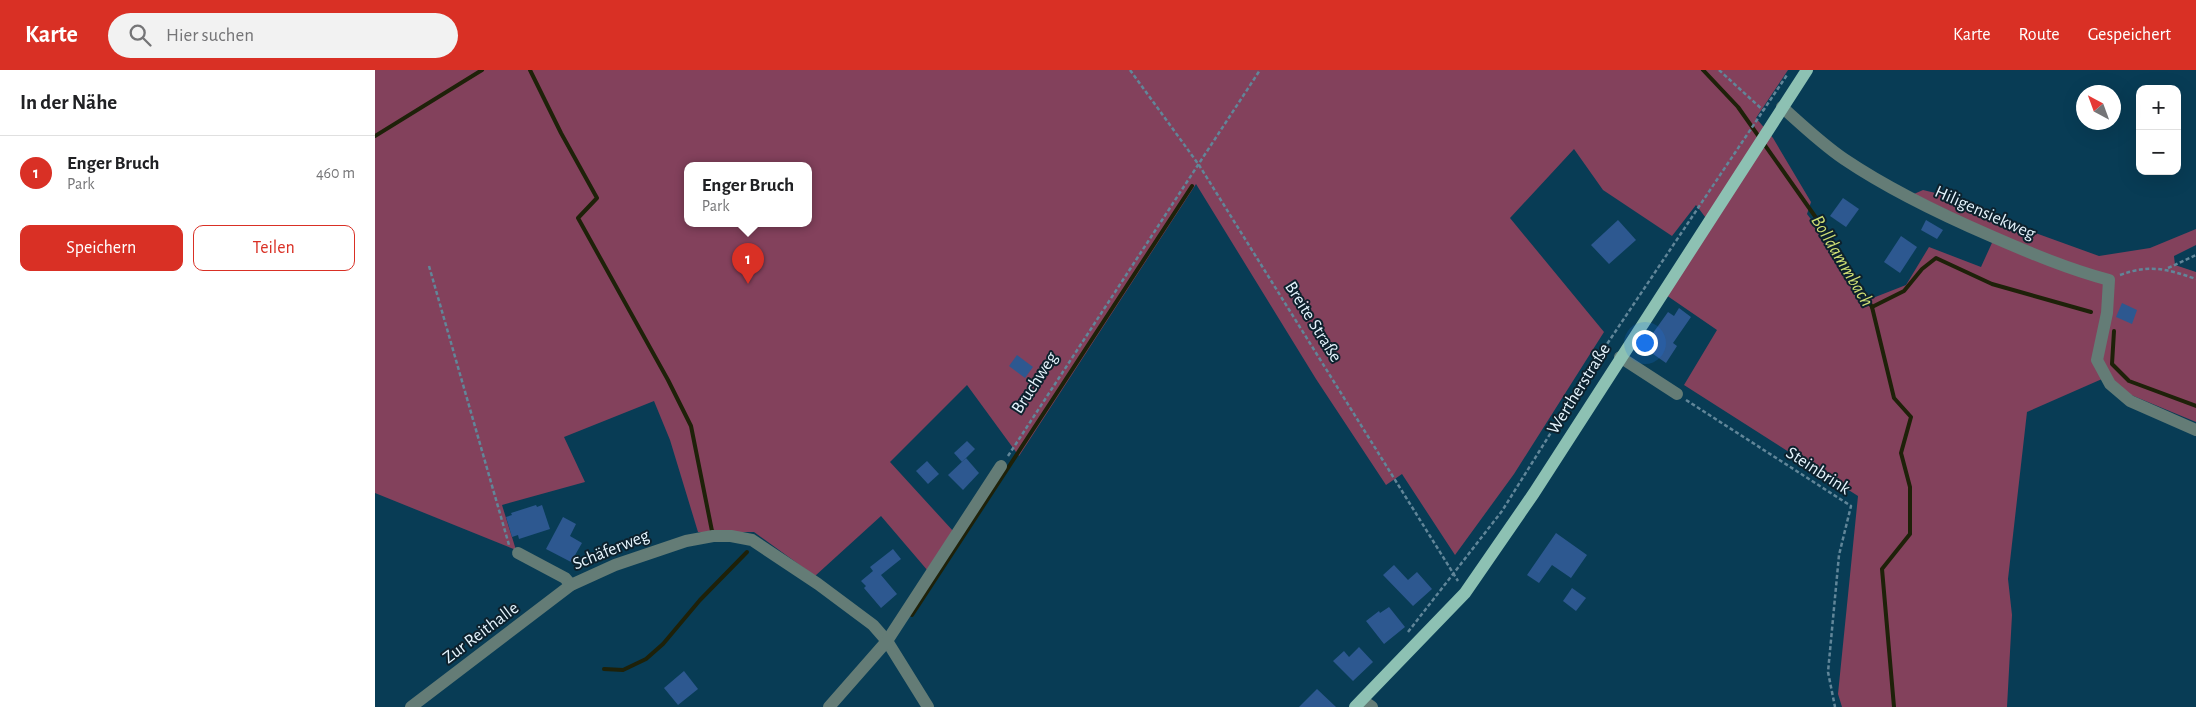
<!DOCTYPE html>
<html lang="de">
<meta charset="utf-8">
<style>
:root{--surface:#fff;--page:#f2f2f2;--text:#202124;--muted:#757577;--line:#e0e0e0;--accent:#d93025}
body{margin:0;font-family:"Alegreya Sans",sans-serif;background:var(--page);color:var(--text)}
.controls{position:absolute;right:15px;top:15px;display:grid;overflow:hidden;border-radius:10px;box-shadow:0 5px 20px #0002}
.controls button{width:45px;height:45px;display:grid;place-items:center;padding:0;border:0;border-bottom:1px solid var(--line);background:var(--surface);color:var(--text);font:25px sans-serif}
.compass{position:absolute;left:1701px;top:15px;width:45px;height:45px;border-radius:50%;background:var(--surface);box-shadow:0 5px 20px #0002;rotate:319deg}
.you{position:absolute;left:1269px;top:272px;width:18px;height:18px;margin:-12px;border:4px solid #fff;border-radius:50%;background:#1a73e8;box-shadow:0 0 0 8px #1a73e833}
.badge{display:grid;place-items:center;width:32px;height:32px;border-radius:50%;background:var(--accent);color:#fff;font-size:16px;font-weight:700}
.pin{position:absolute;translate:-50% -41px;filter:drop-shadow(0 1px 2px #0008)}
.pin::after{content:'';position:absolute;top:26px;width:18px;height:15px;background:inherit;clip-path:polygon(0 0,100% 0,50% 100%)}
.popup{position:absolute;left:309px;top:92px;width:128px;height:65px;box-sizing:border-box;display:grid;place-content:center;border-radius:10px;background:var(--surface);filter:drop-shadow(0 1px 4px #0005);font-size:16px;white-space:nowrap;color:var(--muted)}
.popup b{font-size:19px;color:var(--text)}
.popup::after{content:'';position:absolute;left:50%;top:100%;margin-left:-10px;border:10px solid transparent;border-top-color:var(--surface)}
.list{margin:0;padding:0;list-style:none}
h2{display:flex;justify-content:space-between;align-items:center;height:65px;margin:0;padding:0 20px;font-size:21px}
h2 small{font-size:16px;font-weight:400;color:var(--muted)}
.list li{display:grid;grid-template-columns:32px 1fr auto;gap:15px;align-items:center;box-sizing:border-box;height:75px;padding:0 20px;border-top:1px solid var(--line)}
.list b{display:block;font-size:19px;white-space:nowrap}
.list p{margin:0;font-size:16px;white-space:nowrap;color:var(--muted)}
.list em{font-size:16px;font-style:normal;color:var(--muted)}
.actions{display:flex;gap:10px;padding:15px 20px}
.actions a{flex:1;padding:11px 0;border:1px solid var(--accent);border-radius:10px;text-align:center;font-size:18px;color:var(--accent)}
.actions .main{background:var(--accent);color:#fff}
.icon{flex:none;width:28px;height:28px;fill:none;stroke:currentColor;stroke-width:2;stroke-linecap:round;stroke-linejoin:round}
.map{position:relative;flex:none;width:1821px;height:637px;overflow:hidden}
header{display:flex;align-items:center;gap:30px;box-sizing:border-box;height:70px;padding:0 25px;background:var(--accent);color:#fff}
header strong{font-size:24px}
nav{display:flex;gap:28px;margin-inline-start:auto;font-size:18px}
.search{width:350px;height:45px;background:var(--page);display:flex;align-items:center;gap:12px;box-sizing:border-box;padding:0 18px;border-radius:28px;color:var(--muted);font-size:19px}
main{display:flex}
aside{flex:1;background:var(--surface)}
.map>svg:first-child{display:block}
</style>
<header>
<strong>Karte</strong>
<div class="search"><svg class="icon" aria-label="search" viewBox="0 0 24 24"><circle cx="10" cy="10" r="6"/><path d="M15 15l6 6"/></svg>Hier suchen</div>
<nav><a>Karte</a><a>Route</a><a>Gespeichert</a></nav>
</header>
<main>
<aside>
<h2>In der Nähe<small></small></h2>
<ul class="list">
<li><span class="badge">1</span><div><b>Enger Bruch</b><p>Park</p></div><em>460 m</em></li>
</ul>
<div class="actions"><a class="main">Speichern</a><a>Teilen</a></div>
</aside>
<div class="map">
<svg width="1821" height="637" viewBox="0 0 1821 637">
<rect width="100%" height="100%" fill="#083c55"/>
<!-- green -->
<path fill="#83415c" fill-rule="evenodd" d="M 0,0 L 1413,0 L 1381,48 L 1398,68 L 1436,132 L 1432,144 L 1460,181 L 1485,233 L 1531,215 L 1554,177 L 1606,197 L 1621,164 L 1539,124 L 1548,120 L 1594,131 L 1647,158 L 1724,186 L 1775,178 L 1821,159 L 1821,175 L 1799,186 L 1800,195 L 1821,202 L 1821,352 L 1756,325 L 1727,309 L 1652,342 L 1633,509 L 1637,545 L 1632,637 L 1467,637 L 1463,624 L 1483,426 L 1309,315 L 1342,260 L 1291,225 L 1337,156 L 1321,135 L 1297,166 L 1228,120 L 1199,79 L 1135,148 L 1229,262 L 1139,404 L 1080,485 L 1027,404 L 1011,415 L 941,309 L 821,114 L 644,386 L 592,315 L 515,392 L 579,462 L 553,501 L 506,446 L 440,506 L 379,462 L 323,462 L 295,370 L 279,331 L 189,367 L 210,412 L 127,435 L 141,480 L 0,423 ZM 313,95 L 433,95 L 433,153 L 313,153 Z"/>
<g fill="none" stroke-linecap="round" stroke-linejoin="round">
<!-- stream -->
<g stroke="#1e2109" stroke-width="4">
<polyline points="155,0 186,63 222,128 203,148 293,310 316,356 337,461 339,462"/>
<polyline points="1328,0 1363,37 1463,179 1497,237 1519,328 1536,347 1526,383 1535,417 1535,464 1507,499 1519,637"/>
<polyline points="0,66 107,0"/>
<polyline points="1497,237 1529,221 1547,199 1561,188 1617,214 1716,242"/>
<polyline points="1739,261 1737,294 1754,311 1821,336"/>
<polyline points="537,545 817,116"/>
<polyline points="229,599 248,600 271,589 288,574 325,530 372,482"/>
</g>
</g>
<!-- building -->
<g fill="#2d5890">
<polygon points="1468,128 1484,139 1471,157 1455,146"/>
<polygon points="1243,150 1261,170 1234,194 1216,175"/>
<polygon points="1551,150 1568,160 1562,169 1546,160"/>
<polygon points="1526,166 1542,177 1525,203 1509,192"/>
<polygon points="1747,233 1762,240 1757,254 1741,247"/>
<polygon points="1304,238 1316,247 1298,273 1302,276 1291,293 1268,277 1293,242 1299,246"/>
<polygon points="642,285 658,297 650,308 634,296"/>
<polygon points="592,371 600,379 587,392 579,383"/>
<polygon points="591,388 604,403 588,420 573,405"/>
<polygon points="552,391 564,404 553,414 541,401"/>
<polygon points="161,435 162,437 167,435 175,459 144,469 143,465 137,467 131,447 137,445 136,443"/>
<polygon points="188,447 201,454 195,466 207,473 196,492 171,479"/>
<polygon points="1181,463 1212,485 1196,508 1177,495 1164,513 1152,505"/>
<polygon points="518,479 526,489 506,505 522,524 506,538 489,518 491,516 486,511 498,501 495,497"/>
<polygon points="1019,495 1033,510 1042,502 1057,519 1038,536 1008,505"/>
<polygon points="1197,518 1211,528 1201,541 1188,531"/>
<polygon points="1014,537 1030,557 1009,574 991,551 1004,541 1005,543"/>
<polygon points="984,577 998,592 978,611 958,591 969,581 974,587"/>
<polygon points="309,601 323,619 303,635 289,618"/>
<polygon points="942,619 961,637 924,637"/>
</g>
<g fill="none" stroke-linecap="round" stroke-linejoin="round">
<!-- path -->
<g stroke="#618699" stroke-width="2.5" stroke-dasharray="4 2.5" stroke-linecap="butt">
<polyline points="755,0 824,95 1083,511"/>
<polyline points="1344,0 1389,41"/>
<polyline points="54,196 134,475"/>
<polyline points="1793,198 1821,185"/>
<path d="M 1745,205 C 1775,194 1792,199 1821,209"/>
<polyline points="1311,330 1476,436 1464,485 1453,602 1460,637"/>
<polyline points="633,386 885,0"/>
<polyline points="1033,562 1127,441 1220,292 1412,5"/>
</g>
<!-- minor -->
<g stroke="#647c76" stroke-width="12">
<path d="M 1407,37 C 1427,55 1447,74 1469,89 C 1515,120 1565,144 1616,166 C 1655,183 1693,199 1734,210 L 1732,243 L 1722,290 L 1735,314 L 1755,331 L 1821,360"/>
<polyline points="1245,287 1302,324"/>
<polyline points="143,483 190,508 196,515"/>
<polyline points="987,630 997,637"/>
<polyline points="36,637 196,515 240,495 311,471 338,466 356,466 377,470 443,514 498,555 512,571 553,637"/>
<polyline points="454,637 512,571 626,396"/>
</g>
<!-- major -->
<polyline stroke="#8dc1b3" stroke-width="12" points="980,637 1090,523 1159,423 1432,0"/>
</g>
<g text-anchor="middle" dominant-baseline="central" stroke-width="4" stroke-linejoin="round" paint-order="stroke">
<!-- street labels -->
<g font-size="18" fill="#e5f4fd" stroke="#0d212d">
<text transform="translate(1610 143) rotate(24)">Hiligensiekweg</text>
<text transform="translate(938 252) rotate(58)">Breite Straße</text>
<text transform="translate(660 313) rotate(-57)">Bruchweg</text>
<text transform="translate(1204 319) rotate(-58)">Wertherstraße</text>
<text transform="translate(1443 401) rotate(33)">Steinbrink</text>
<text transform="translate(236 480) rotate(-22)">Schäferweg</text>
<text transform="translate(106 563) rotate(-37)">Zur Reithalle</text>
</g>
<!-- water labels -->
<g font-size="19" font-style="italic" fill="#cfdf74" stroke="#0d212d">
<text transform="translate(1467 191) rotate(59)">Bolldammbach</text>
</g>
</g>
</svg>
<div class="controls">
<button>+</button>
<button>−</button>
</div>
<svg class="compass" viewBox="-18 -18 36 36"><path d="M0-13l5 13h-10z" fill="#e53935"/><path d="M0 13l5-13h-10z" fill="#757577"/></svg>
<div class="you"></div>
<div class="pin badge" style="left:373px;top:214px">1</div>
<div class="popup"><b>Enger Bruch</b>Park</div>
</div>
</main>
